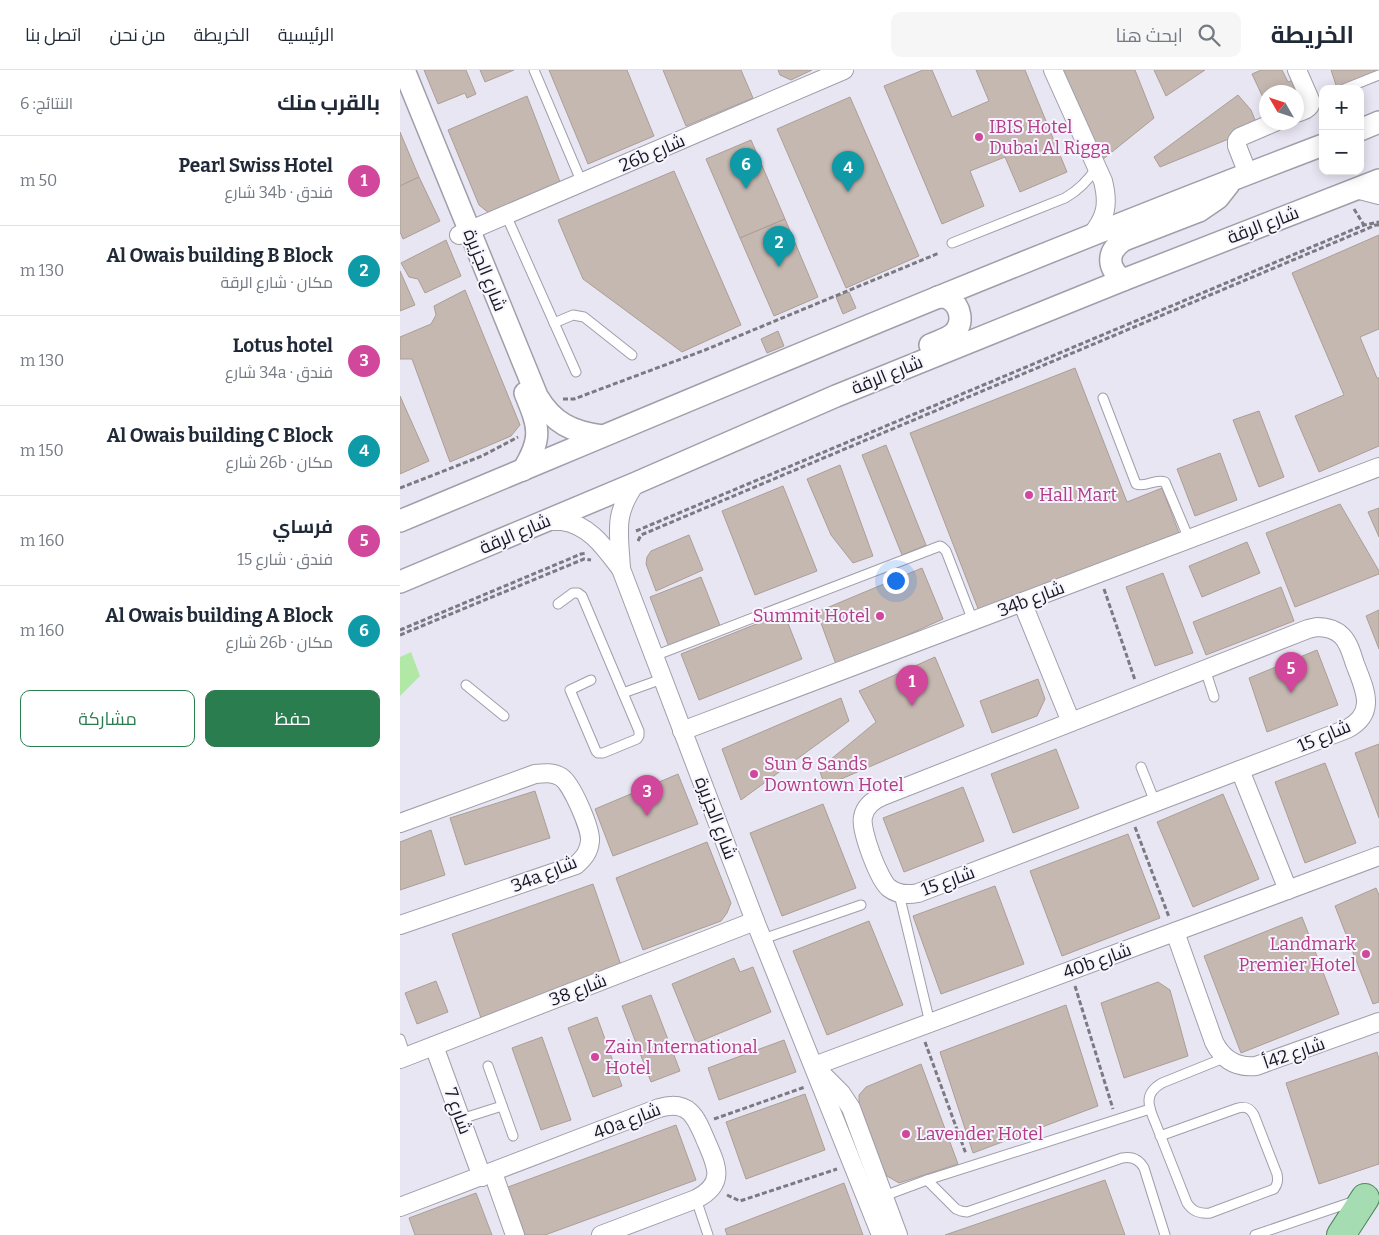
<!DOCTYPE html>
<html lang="ar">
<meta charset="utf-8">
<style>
:root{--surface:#fff;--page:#f6f6f7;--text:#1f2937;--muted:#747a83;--line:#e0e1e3;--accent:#2a7d4f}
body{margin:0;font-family:Bitter,Cairo,serif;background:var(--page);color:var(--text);direction:rtl}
.controls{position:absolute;right:15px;top:15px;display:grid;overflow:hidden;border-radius:10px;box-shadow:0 2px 12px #0003}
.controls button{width:45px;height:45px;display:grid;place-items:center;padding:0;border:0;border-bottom:1px solid var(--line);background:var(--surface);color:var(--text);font:25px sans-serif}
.compass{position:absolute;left:859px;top:15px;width:45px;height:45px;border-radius:50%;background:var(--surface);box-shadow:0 2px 12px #0003;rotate:309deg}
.you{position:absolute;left:495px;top:510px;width:18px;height:18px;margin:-12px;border:4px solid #fff;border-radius:50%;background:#1a73e8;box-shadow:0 0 0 8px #1a73e833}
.badge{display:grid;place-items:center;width:32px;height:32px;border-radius:50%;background:var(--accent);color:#fff;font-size:16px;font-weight:700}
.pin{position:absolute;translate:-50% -41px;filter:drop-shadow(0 1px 2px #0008)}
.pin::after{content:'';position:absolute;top:26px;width:18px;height:15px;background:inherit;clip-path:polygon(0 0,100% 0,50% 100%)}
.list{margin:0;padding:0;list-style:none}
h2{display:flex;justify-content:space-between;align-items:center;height:65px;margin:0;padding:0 20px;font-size:21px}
h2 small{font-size:16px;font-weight:400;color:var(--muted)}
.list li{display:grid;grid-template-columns:32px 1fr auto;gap:15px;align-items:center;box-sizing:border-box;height:90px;padding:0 20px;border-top:1px solid var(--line)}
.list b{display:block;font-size:19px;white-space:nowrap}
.list p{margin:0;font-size:16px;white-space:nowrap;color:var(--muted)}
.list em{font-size:16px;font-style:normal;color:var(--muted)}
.actions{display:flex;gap:10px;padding:15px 20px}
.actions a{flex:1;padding:11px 0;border:1px solid var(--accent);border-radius:10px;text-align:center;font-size:18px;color:var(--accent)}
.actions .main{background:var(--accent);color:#fff}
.icon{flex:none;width:28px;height:28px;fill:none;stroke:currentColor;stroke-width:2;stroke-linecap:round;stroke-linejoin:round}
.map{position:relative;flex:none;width:979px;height:1165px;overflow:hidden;direction:ltr}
header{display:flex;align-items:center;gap:30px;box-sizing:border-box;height:70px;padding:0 25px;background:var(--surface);border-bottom:1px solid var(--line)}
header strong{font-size:24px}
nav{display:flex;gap:28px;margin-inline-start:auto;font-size:18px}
.search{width:350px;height:45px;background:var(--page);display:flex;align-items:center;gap:12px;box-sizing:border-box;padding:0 18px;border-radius:10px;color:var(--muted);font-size:19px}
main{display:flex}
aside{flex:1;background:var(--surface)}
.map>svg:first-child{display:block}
</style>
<header>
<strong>الخريطة</strong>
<div class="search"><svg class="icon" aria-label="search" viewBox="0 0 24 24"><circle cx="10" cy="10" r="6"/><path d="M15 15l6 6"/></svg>ابحث هنا</div>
<nav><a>الرئيسية</a><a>الخريطة</a><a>من نحن</a><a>اتصل بنا</a></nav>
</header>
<main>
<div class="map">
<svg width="979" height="1165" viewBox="0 0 979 1165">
<rect width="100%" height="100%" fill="#e9e6f3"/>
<!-- green -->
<polygon fill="#b1e8a6" points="11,582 20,606 0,626 0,587"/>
<!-- building -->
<g fill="#c5b8b1" stroke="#ab9e97">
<polygon points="24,0 66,0 76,24 67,28 65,23 38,34"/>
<polygon points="80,0 114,0 85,12"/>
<polygon points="149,0 227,0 254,66 188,94"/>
<polygon points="263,0 341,0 353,28 286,56"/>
<polygon points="378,0 412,0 391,10 380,5"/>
<polygon points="523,0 532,0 552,47 589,31 576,0 625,0 667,102 620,122 605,87 570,101 584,136 542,154 484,16"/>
<polygon points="663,0 735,0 754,48 702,90"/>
<polygon points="754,0 805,0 766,26"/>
<polygon points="861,0 882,0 888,12 893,10 905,33 896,37 896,22 866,22 866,34 852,4"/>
<polygon points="931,0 979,0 979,1 937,18"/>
<polygon points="838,25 851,40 858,57 760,97 754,87"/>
<polygon points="127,26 162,117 90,144 79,135 48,60"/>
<polygon points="450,27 519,186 446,218 377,59"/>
<polygon points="0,62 19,107 0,116"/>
<polygon points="351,70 385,149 340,168 306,89"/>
<polygon points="274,101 341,255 282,282 183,209 158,150"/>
<polygon points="19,107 40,151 3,169 0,162 0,116"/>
<polygon points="385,149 418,227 374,246 340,168"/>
<polygon points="979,165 979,259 960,267 977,308 979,308 979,376 919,402 895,346 944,325 892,203"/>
<polygon points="46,170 61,206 25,223 18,209 9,207 1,193"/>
<polygon points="0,201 15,235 0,241"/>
<polygon points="65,220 120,355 111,366 50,392 12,289 0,289 0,267 31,254 36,245 34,236"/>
<polygon points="449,222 456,238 443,244 436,227"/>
<polygon points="378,261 384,276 367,283 361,269"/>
<polygon points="675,298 727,432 762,418 779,463 579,541 510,363"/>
<polygon points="0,326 29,391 0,404"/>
<polygon points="859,341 884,407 859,417 833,350"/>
<polygon points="486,375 526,475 502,485 462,385"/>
<polygon points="820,383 837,430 795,446 777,399"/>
<polygon points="440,395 473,486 453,493 431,465 407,409"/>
<polygon points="383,416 417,501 355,525 322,441"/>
<polygon points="940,434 979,501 979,504 895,537 866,463"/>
<polygon points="979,438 979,467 968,442"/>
<polygon points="289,465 303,500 256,521 246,494 247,487 251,481"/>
<polygon points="847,472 860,503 802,527 789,496"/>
<polygon points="522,498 543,549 437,597 417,542"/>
<polygon points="763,503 793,583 755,596 726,517"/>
<polygon points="301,507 321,558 269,577 250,527"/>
<polygon points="881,517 894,551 806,585 793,552"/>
<polygon points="979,540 979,579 966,546"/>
<polygon points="384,543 402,589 299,630 281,584"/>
<polygon points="917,580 938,635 867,662 849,608"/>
<polygon points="535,587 564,656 425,716 419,699 476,652 459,621"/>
<polygon points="638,609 645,629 637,646 592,663 580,631"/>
<polygon points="441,628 449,651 341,730 322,679"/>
<polygon points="979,674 979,748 955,683"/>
<polygon points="656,679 679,738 613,763 591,704"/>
<polygon points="925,693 956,773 905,793 875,712"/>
<polygon points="278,704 298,754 213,786 195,739"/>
<polygon points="563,717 584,771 504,802 483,748"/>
<polygon points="135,721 150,768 65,795 50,748"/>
<polygon points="823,724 859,809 793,837 757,752"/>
<polygon points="423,734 456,818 382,846 350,763"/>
<polygon points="31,760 45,805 0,820 0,772"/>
<polygon points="728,764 760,848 662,886 630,801"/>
<polygon points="307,772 331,833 327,843 321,851 243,880 216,808"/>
<polygon points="193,814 222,898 81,948 52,864"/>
<polygon points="595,816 624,894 541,924 513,846"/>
<polygon points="976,818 979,825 979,932 973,934 935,836"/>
<polygon points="902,847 939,944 841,983 804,886"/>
<polygon points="469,851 503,935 427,965 393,881"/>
<polygon points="334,888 340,902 353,897 371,942 296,973 272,914"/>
<polygon points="36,911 48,942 17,954 5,923"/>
<polygon points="758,912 770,920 788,986 724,1008 701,933"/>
<polygon points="251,925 280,1001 251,1012 222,936"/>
<polygon points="666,935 698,1036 573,1083 540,982"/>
<polygon points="197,947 222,1016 193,1027 168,958"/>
<polygon points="142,967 171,1050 141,1060 112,978"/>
<polygon points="384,970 396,1002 319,1030 308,998"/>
<polygon points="977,982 979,989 979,1094 919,1114 886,1013"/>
<polygon points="521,994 558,1094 499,1113 487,1106 482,1096 459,1034 459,1025 466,1017"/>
<polygon points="405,1024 425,1080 346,1109 326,1052"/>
<polygon points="276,1055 296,1110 145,1165 125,1165 108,1117"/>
<polygon points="705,1110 725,1165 545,1165"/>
<polygon points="444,1113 463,1165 327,1165 325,1159"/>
<polygon points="76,1123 92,1165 15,1165 9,1148"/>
</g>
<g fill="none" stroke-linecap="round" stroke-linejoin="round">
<!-- service casing -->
<g stroke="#a09eaa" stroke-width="11">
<g id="service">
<polyline points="134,0 182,113"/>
<polyline points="944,19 979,5"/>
<polyline points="106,145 176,302"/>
<path d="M 552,173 L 665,128 C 679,120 688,111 697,97"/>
<polyline points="154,253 173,245 184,247 232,285"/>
<path d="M 703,328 L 736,414 C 746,418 755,408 765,412 L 789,469"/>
<polyline points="158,534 173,523 178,523 182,526 239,661 239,666 237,669 203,683 198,683 196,681 170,620 191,610"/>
<polyline points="254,586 540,476 542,477 546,481 573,551"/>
<polyline points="805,599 814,627"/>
<polyline points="66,615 104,646"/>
<polyline points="223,623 262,609"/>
<polyline points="741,697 755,732"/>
<polyline points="499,824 530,953"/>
<polyline points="363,869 461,835"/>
<polyline points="0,969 6,987"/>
<polyline points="88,996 113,1066"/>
<polyline points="61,1049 102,1036"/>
<path d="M 760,1066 L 838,1038 C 846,1036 850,1038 854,1045 L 877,1104 C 878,1110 878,1114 874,1119 L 810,1143 C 800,1144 793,1142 787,1133 C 777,1108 767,1082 757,1057 C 754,1049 749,1040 749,1031 C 749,1022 755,1017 762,1013 L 824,988"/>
<path d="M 527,1110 L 556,1139 L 561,1141 L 567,1142 L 722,1088 C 732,1086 739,1089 744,1098 L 765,1165"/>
<polyline points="484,1126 527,1110 750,1039"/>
<polyline points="296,1129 308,1165"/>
<polyline points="855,1165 955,1131"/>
</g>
</g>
<!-- minor casing -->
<g stroke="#a09eaa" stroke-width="20">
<g id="minor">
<path d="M 653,0 L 703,111 C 709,135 706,148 690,167"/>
<path d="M 896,43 C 903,41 910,39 911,32 L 897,0"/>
<polyline points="848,104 837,76 837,71 840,67 875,52"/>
<polyline points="956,119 979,125"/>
<polyline points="59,165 444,0"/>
<path d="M 146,451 C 151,451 157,451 162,451 C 190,455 205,478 221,499 L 355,851 L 481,1165"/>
<path d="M 221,499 C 219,461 213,445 236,413"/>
<polyline points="622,532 671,652"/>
<path d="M 917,557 C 927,557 935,559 942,566 C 949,573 952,585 955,594 C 965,620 977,643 947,659 L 518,823 C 508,825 498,825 489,818 C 479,810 460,760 463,747 C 465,736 473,730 483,726 L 908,559 Z"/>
<polyline points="282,661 979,397"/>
<polyline points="840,700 888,820"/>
<path d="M 0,753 L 135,704 C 144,703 153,702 161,707 C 172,714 191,759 190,771 C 189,782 184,788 176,795 L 0,855"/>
<path d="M 775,862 L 814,972 C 823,990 837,998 856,996 L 979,952"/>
<polyline points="34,976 82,1107"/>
<polyline points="0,989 355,851"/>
<polyline points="414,996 979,786"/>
<polyline points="418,1000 441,1023 451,1038 498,1165"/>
<polyline points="93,1103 115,1165"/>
<path d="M 0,1137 L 259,1038 C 289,1029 296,1047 306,1071 C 317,1096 326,1114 296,1129 L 201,1165"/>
</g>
</g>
<!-- tertiary casing -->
<g stroke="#a09eaa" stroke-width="24">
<g id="tertiary">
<path d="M 4,0 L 137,326 C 153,353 172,362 202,366"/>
<polyline points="960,60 979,52"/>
<path d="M 723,210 C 706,197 707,181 724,170 L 799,141 L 818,128 L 829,114"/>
<path d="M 530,275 C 538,271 548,269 554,263 C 564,253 561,236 549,229 C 546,227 542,227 538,227"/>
<path d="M 123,400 C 143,368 139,357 125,323"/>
<path d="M 0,451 C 307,323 612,193 923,75"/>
<polyline points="0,512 236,413 436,326 723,210 979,110"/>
</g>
</g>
<!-- primary casing -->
<g stroke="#4e885d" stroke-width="30">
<polyline id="primary" points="941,1165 965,1128"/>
</g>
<!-- path -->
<g stroke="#7b7982" stroke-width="3" stroke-dasharray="5 2.5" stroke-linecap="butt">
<polyline points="954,139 964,155"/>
<polyline points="163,329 174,329 305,280 539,183"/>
<polyline points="0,418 82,386 118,367"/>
<polyline points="236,461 964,155 979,152"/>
<polyline points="238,471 241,465 976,155 979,155"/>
<polyline points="704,519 735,610"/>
<polyline points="0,560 181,484 187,483"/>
<polyline points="0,565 184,489 191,490"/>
<polyline points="735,757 769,847"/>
<polyline points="675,916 713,1039"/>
<polyline points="525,972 566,1084"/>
<polyline points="314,1049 405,1017"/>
<polyline points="327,1125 340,1131 437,1099"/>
</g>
<!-- service -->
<use href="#service" stroke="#fff" stroke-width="9"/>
<!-- minor -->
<use href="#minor" stroke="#fff" stroke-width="18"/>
<!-- tertiary -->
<use href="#tertiary" stroke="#fff" stroke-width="21"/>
<!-- primary -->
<use href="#primary" stroke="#a6dcb2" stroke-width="28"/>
</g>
<!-- markers -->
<g fill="#d1479c" stroke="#f6f4fe" stroke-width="2">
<circle cx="579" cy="67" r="5"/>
<circle cx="629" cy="425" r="5"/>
<circle cx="480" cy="546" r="5"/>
<circle cx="354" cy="704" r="5"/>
<circle cx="966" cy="884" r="5"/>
<circle cx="195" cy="987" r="5"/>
<circle cx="506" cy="1064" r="5"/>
</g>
<g text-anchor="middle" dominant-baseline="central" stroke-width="4" stroke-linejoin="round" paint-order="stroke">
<!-- hotel labels -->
<g font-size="18" fill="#b23c85" stroke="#f6f4fe" text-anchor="start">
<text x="589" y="57">IBIS Hotel<tspan x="589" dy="21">Dubai Al Rigga</tspan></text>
<text x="639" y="425">Hall Mart</text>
<text x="470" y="546" text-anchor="end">Summit Hotel</text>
<text x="364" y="694">Sun &amp; Sands<tspan x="364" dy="21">Downtown Hotel</tspan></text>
<text x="956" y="874" text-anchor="end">Landmark<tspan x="956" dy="21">Premier Hotel</tspan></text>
<text x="205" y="977">Zain International<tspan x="205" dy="21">Hotel</tspan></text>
<text x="516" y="1064">Lavender Hotel</text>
</g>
<!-- street labels -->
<g font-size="18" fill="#19181d" stroke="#f6f4fe">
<text transform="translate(252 83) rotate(-23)">26b شارع</text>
<text transform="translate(863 155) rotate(-21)">شارع الرقة</text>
<text transform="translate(85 200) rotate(68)">شارع الجزيرة</text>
<text transform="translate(487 305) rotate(-22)">شارع الرقة</text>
<text transform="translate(115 464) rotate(-23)">شارع الرقة</text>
<text transform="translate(631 529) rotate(-21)">34b شارع</text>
<text transform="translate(924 666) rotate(-23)">شارع 15</text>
<text transform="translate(316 748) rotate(69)">شارع الجزيرة</text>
<text transform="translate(144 804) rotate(-22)">34a شارع</text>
<text transform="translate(548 811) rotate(-20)">شارع 15</text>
<text transform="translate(697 891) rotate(-20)">40b شارع</text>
<text transform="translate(178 920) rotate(-21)">شارع 38</text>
<text transform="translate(894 983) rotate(-19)">شارع 42أ</text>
<text transform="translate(58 1041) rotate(70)">شارع 7</text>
<text transform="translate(227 1051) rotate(-21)">40a شارع</text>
</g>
</g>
</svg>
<div class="controls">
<button>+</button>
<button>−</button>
</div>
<svg class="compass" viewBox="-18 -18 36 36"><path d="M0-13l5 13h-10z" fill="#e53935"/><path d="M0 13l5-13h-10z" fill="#747a83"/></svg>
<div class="you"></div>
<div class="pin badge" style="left:512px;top:636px;background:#d1479c">1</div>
<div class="pin badge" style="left:379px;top:197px;background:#0f9aa8">2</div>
<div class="pin badge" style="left:247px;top:746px;background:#d1479c">3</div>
<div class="pin badge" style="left:448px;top:122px;background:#0f9aa8">4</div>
<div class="pin badge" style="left:891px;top:623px;background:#d1479c">5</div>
<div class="pin badge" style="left:346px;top:119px;background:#0f9aa8">6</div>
</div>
<aside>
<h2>بالقرب منك<small>النتائج: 6</small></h2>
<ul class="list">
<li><span class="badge" style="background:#d1479c">1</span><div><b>Pearl Swiss Hotel</b><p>فندق · 34b شارع</p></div><em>50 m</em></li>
<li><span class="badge" style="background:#0f9aa8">2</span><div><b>Al Owais building B Block</b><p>مكان · شارع الرقة</p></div><em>130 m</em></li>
<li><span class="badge" style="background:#d1479c">3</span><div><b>Lotus hotel</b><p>فندق · 34a شارع</p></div><em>130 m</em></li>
<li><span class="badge" style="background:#0f9aa8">4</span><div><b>Al Owais building C Block</b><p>مكان · 26b شارع</p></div><em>150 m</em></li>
<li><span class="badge" style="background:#d1479c">5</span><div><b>فرساي</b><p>فندق · شارع 15</p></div><em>160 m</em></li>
<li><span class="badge" style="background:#0f9aa8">6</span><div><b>Al Owais building A Block</b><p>مكان · 26b شارع</p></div><em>160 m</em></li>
</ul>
<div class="actions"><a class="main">حفظ</a><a>مشاركة</a></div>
</aside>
</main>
